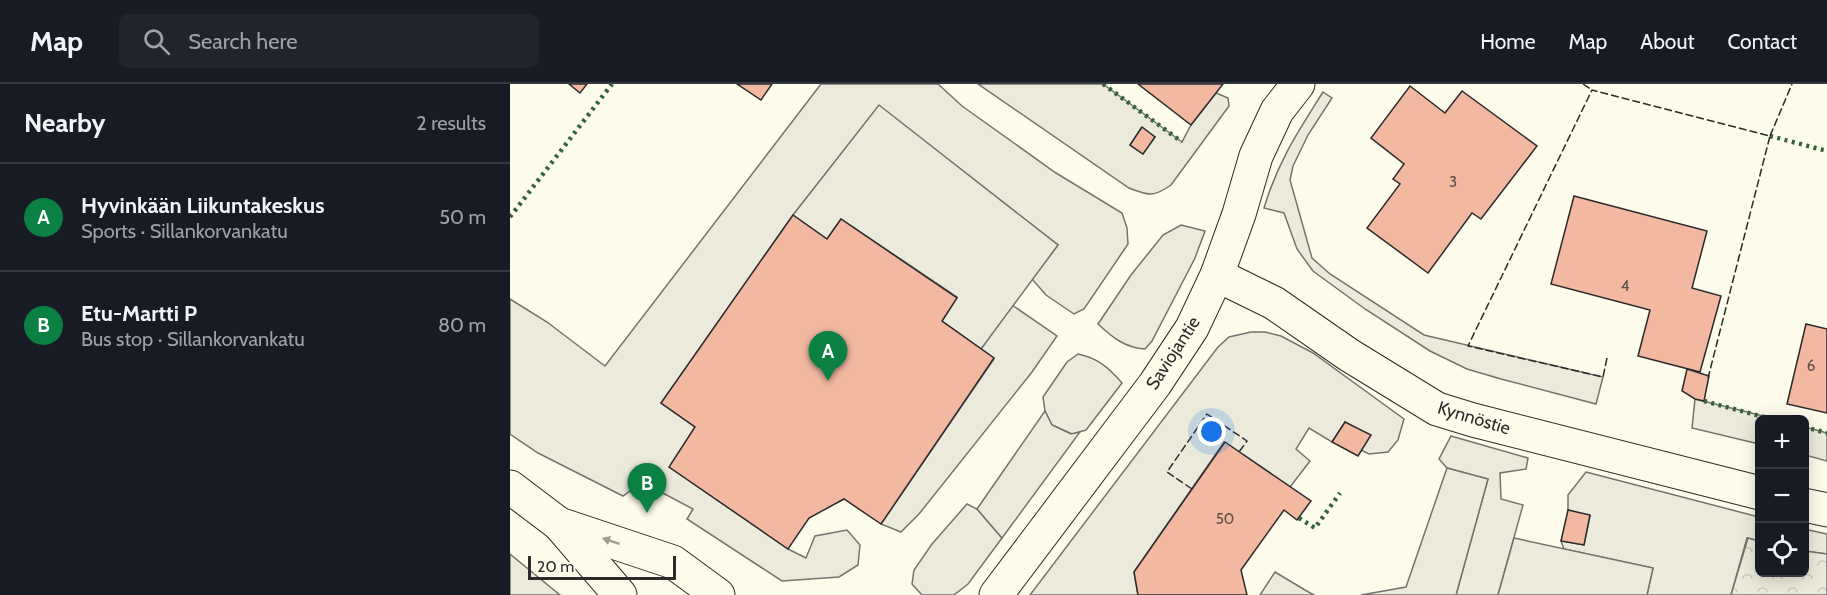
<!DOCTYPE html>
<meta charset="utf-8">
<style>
:root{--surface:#171b24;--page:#20242c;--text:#f1f3f6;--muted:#9ea1a6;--line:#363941;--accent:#0b8043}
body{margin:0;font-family:Cabin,sans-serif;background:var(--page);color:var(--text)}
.controls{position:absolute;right:18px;bottom:18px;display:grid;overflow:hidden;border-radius:9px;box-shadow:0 3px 15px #0003}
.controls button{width:54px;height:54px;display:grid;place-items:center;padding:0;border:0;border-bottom:2px solid var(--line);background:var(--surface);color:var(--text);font:30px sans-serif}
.scale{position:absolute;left:18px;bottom:15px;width:148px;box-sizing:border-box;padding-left:6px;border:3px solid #2b2b2b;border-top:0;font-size:16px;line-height:21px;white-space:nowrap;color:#2b2b2b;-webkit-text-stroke:4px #fdfbea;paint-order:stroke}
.you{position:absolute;left:702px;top:348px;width:21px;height:21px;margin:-15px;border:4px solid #fff;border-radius:50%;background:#1a73e8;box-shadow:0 0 0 9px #1a73e833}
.badge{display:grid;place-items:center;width:39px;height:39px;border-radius:50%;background:var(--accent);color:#fff;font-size:20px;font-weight:700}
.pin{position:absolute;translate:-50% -50px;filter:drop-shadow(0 2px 3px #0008)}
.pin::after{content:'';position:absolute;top:32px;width:21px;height:18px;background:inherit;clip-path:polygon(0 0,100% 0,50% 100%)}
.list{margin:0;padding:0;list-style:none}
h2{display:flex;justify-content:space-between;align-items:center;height:78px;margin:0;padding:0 24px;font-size:26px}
h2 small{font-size:20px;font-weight:400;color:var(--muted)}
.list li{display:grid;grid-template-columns:39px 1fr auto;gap:18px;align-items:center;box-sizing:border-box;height:108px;padding:0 24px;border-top:2px solid var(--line)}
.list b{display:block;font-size:22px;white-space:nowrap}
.list p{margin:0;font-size:20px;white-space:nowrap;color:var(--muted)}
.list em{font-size:20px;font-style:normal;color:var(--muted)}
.icon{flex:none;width:33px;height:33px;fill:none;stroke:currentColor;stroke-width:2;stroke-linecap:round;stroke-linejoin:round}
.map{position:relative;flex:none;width:1317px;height:511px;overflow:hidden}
header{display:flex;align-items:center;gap:36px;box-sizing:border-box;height:84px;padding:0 30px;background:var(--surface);border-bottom:2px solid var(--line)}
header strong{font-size:28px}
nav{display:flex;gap:33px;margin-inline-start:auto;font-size:21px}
.search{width:420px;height:54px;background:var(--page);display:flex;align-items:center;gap:15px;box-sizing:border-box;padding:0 21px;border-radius:9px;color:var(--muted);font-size:22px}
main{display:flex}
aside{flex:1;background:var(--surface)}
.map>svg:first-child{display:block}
</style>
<header>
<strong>Map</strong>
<div class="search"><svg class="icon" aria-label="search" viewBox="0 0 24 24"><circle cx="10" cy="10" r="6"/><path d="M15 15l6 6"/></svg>Search here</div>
<nav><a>Home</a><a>Map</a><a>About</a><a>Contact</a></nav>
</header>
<main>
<aside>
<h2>Nearby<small>2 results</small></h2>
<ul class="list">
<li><span class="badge">A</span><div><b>Hyvinkään Liikuntakeskus</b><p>Sports · Sillankorvankatu</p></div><em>50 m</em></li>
<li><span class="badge">B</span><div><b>Etu-Martti P</b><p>Bus stop · Sillankorvankatu</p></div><em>80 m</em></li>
</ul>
</aside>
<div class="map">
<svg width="1317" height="511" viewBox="0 0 1317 511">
<defs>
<pattern id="forest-crowns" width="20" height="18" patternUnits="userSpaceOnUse" patternTransform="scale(1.5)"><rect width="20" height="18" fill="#ecebdb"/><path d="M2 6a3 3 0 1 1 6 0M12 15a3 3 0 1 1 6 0" fill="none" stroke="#cbcabc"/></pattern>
</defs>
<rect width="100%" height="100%" fill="#fdfbea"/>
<!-- green -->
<g fill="#ecebdb" stroke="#74746e" stroke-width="1.5" fill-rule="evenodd">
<polygon points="311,0 428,0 452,22 546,89 612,129 617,144 618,160 574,225 564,230 536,211 522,195 548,161 369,22 283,131 151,319 185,343 160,383 278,465 296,474 305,452 337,446 350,461 348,481 329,493 272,497 177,435 183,425 132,398 113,412 28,369 0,350 0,215 37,238 95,282"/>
<path d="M 468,0 L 593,0 L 672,58 L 681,41 L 706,9 L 718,14 L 719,22 L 661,101 C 644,113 639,112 619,104 ZM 631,44 L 645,53 L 633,70 L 620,61 Z"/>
<path d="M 813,8 L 822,14 L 798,51 L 783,82 L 780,96 L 802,174 L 820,190 L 914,251 L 1093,293 L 1086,320 L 991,295 L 957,285 L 920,267 L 855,225 L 803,187 L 787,165 L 774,129 L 754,124 C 768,77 788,48 813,8 Z"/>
<path d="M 671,141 L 695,147 L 685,174 L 642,257 L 635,265 C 615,264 602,253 588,240 L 621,191 L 653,151 Z"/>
<polygon points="502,221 547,252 522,288 409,430 391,448 371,440 484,275 471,265"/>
<polygon points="741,248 755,248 771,252 803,269 894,335 888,356 878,368 859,370 851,366 835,338 822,358 799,344 786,365 800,377 780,403 714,358 624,488 628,511 520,511 708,263 719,253"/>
<path d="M 568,270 C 588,274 599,284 612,299 L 576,346 L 562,350 L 542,341 L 535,327 L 533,313 L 557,278 Z"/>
<polygon points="1185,315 1265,335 1250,336 1249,360 1182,344"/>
<polygon points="1295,343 1317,349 1317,377 1295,371"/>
<polygon points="941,352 1018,374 1016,385 990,389 991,415 1013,421 988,511 946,511 978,395 937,384 929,375"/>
<polygon points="1076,388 1249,433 1249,457 1237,454 1221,511 1137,511 1143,484 1054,465 1051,457 1074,461 1080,432 1058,426 1058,411"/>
<polygon points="457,420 467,425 492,454 458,500 444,511 412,511 402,500 404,486 422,460"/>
<polygon points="1294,445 1317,450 1317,470 1295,467"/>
<polygon points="0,470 50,511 0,511"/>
</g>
<!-- forest -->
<polygon fill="url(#forest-crowns)" stroke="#74746e" stroke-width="1.5" points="1238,454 1249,457 1250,488 1294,488 1295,467 1317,470 1317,511 1221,511"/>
<!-- parking -->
<g fill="#eceadb" stroke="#74746e" stroke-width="1.5">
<polygon points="369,21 548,161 471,265 432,237 447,213 331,135 317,155 283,131"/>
<polygon points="535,327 542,341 561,350 570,348 492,454 467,425"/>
<polygon points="937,384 978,395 946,511 851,511 896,503"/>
<polygon points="1004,454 1143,484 1137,511 988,511"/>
<polygon points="765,488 795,506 804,511 750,511"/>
</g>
<!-- building -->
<g fill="#f2b8a0" stroke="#2b2b2b" stroke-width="1.5">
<polygon points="59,0 77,0 70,9"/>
<polygon points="227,0 262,0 251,16"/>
<polygon points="628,0 713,0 681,41"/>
<polygon points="900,2 935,29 952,7 1027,62 971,135 962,129 918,189 857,144 890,100 883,95 894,80 861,54"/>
<polygon points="632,43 645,53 633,70 620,61"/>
<polygon points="1064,112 1197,147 1182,204 1211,212 1190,288 1128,272 1140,226 1041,200"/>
<polygon points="283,131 317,155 331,135 447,214 432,237 484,274 371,440 334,415 299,434 278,465 159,383 185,343 151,319"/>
<polygon points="1296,240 1317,245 1317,329 1277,320"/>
<polygon points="1177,285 1199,292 1194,317 1185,315 1172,307"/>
<polygon points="835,338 861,351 848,372 822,358"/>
<polygon points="715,358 801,417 787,436 774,426 731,486 737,511 628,511 624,488"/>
<polygon points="1058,426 1080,431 1074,461 1051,457"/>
</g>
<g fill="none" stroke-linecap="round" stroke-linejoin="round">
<!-- minor casing -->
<g stroke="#2b2b2b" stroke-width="35">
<g id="minor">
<polyline points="707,191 764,219 839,271 927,325 963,336 1250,409"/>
<polyline points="1294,421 1317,426"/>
<polyline points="486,511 645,300 682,244 707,191 729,130 746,72 767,27 788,0"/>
</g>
</g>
<!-- major casing -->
<g stroke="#2b2b2b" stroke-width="35">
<g id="major">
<polyline points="0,403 49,440 110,511"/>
<polyline points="49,440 163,478 208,511"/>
</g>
</g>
<!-- minor -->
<use href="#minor" stroke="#fdfbea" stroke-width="33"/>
<!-- major -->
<use href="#major" stroke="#fdfbea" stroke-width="33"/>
<!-- hedge -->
<g stroke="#34623c" stroke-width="4.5" stroke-dasharray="3 4.5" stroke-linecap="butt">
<polyline points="593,0 672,58"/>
<polyline points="1260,52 1317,67"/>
<polyline points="0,133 102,0"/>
<polyline points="1194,317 1265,336"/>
<polyline points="1294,343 1317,349"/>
<polyline points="789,434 805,444 830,409"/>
</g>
<!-- fence -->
<g stroke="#2b2b2b" stroke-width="1.5" stroke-dasharray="8 3" stroke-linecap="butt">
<polyline points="1073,0 1082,6"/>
<polyline points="1260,52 1282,0"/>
<polyline points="1097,274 1093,293 958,262 1082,6 1260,52 1198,294"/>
<polyline points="682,405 657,388 697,330 737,357 729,368"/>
</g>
</g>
<!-- one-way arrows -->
<defs><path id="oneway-solid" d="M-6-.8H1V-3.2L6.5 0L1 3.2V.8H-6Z" transform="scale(1.5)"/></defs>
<use fill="#9e9d94" href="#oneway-solid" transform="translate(101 457) rotate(-162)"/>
<g text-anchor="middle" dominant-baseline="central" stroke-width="4.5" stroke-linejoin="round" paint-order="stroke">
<!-- number labels -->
<g font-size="15" fill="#5d4e48">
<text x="943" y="98">3</text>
<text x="1115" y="202">4</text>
<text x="1301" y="282">6</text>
<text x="715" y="435">50</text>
</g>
<!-- street labels -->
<g font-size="18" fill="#2b2b2b" stroke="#fdfbea">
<text transform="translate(663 269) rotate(-57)">Saviojantie</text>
<text transform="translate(964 334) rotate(17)">Kynnöstie</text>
</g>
</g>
</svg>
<div class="controls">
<button>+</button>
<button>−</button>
<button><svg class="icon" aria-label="locate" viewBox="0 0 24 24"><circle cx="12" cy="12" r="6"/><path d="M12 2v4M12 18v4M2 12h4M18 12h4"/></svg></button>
</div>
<div class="scale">20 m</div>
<div class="you"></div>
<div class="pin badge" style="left:318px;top:297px">A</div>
<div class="pin badge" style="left:137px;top:429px">B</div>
</div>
</main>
